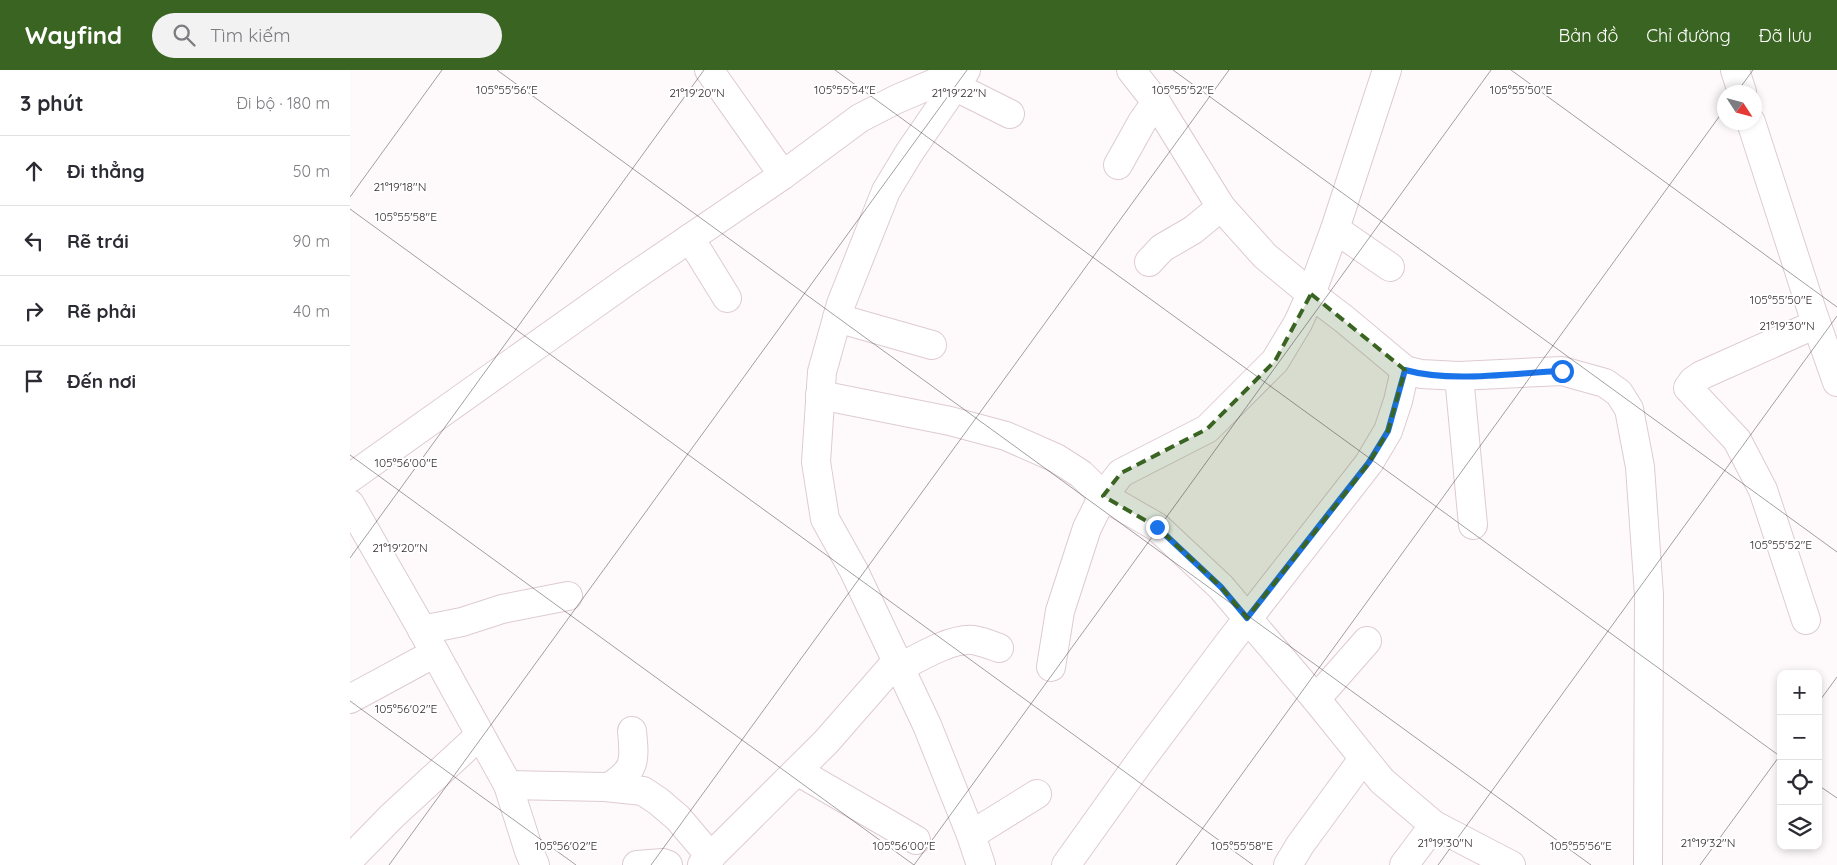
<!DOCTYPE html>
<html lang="vi">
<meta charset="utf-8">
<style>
:root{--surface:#fff;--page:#f2f2f3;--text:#2b2b33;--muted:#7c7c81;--line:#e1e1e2;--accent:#3a6421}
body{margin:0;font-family:Quicksand,sans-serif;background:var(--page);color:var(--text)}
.controls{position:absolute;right:15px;bottom:15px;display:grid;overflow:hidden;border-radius:10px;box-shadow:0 2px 8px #0003}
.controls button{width:45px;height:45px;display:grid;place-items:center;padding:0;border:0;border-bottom:1px solid var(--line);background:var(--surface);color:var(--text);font:25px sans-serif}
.compass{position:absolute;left:1367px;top:15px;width:45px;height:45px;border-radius:50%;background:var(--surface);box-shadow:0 2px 8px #0003;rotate:126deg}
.stop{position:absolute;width:15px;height:15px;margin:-11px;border:4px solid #1a73e8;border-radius:50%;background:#fff}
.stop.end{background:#1a73e8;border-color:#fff;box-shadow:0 1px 5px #0008}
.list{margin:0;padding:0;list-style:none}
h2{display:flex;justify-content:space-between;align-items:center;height:65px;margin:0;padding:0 20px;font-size:21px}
h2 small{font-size:16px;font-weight:400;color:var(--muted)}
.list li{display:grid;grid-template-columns:32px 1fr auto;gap:15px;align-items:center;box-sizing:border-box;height:70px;padding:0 20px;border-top:1px solid var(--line)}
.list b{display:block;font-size:19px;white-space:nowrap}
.list em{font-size:16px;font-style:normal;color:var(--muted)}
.icon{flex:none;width:28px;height:28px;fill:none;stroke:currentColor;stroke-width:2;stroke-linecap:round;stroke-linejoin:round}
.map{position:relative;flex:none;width:1487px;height:795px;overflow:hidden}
header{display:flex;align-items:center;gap:30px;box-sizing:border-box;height:70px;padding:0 25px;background:var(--accent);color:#fff}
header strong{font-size:24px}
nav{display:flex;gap:28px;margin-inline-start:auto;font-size:18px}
.search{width:350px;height:45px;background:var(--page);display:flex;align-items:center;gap:12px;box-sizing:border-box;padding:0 18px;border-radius:28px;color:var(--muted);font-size:19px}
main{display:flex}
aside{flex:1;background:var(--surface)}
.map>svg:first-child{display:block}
</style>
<header>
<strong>Wayfind</strong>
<div class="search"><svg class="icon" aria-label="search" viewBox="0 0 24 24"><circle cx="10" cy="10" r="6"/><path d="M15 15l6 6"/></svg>Tìm kiếm</div>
<nav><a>Bản đồ</a><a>Chỉ đường</a><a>Đã lưu</a></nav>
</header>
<main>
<aside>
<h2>3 phút<small>Đi bộ · 180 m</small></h2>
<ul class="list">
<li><svg class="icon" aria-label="ahead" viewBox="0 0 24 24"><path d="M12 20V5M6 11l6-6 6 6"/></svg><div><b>Đi thẳng</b></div><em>50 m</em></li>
<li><svg class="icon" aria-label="left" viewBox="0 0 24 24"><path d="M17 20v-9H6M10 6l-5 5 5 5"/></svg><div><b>Rẽ trái</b></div><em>90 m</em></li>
<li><svg class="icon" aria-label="right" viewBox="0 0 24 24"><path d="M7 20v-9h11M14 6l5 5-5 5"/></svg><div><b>Rẽ phải</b></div><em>40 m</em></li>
<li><svg class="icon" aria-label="arrive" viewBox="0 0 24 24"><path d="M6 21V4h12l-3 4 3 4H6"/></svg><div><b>Đến nơi</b></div></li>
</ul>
</aside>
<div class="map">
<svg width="1487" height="795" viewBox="0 0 1487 795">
<rect width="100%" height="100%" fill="#fefafb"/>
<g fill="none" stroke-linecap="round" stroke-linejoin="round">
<!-- minor casing -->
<g stroke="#decbd0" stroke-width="30">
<g id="minor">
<polyline points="359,0 433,105"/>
<polyline points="616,0 559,83 536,121 491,234 472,302 466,392 475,449 504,501 577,655 621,765 631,795"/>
<polyline points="781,0 806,32 871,137 915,186 961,224 994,249 1055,300 1071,304 1109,306 1212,301 1255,313 1269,323 1279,339 1290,397 1299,525 1298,795"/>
<polyline points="1385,0 1392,22"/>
<polyline points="604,16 660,44"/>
<polyline points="1401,52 1463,244 1487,312"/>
<polyline points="768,95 792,52 806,32"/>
<polyline points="985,159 1040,197"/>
<polyline points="340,168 377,228"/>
<polyline points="799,192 812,178 843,160 871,137"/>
<polyline points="487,248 582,275"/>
<polyline points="1109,306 1123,455"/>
<polyline points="470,325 600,351 656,366 706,388 731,404 753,426 807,457 871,517 966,629 1032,711 1084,755 1161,795"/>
<polyline points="0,408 280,209 433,105 510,48 547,29 615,0"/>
<polyline points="0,434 69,554 158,715 179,781 185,795"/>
<polyline points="1456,550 1413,420 1387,370 1338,318 1343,311 1352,305 1466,254"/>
<polyline points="72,560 112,552 152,539 218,526"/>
<polyline points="701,597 710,541 737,458 753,426 771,403 857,359 925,291 948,253 961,224 985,159 1037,0"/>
<path d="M 549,598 C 568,588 601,568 623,570 C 631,571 641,575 649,578"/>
<polyline points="0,629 85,583"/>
<polyline points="966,629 1017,571"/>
<polyline points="447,701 566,770"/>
<polyline points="158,715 255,717 293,721 308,731 328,748 361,787"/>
<path d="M 259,717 C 286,700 285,691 282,661"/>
<polyline points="621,765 687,724"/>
<polyline points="0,789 42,746 130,665"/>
<polyline points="287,795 313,793 318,795"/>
<polyline points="352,795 476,672 546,592"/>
<polyline points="716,795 791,690 878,574 1019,393 1038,361 1048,331 1055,300"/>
<polyline points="938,795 950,775 1013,689"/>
<polyline points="1054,795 1084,755"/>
</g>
</g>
<!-- minor -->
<use href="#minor" stroke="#fff" stroke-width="28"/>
</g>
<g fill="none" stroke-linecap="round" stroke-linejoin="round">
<!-- route -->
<path stroke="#1a73e8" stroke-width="6" d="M 807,457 L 871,517 L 897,548 L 1019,392 L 1038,361 L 1055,300 C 1102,313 1162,303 1212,301"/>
</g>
<!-- marked area -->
<path fill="#3a6421" fill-opacity="0.2" stroke="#3a6421" stroke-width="4" stroke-dasharray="10 6" stroke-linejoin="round" d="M 961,224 L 1055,300 L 1038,361 L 1019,393 L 897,548 L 871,517 L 807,457 L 753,426 L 771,403 L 857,359 L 925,291 Z"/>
<!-- ticks -->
<path fill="none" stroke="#342d2f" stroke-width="1" stroke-opacity="0.45" d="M 147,0 L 1241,795M 485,0 L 1431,687M 823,0 L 1487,482M 1161,0 L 1487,237M 1387,22 L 1403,0M 0,127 L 92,0M 0,139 L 903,795M 0,385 L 564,795M 0,488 L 354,0M 0,631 L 226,795M 1468,633 L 1487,607M 1468,715 L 1487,728M 39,795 L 617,0M 301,795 L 879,0M 564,795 L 1141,0M 826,795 L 1374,40M 1088,795 L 1487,246M 1350,795 L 1431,684"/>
<g font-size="12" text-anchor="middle" fill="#342d2f" stroke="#fff" stroke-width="4" stroke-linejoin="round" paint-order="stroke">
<text x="495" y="24">105°55'54"E</text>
<text x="833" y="24">105°55'52"E</text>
<text x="1171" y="24">105°55'50"E</text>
<text x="157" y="24">105°55'56"E</text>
<text x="347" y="27">21°19'20"N</text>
<text x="609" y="27">21°19'22"N</text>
<text x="50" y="121">21°19'18"N</text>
<text x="56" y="151">105°55'58"E</text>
<text x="1431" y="234">105°55'50"E</text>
<text x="1437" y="260">21°19'30"N</text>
<text x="56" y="397">105°56'00"E</text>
<text x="1431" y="479">105°55'52"E</text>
<text x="50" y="482">21°19'20"N</text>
<text x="56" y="643">105°56'02"E</text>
<text x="1095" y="777">21°19'30"N</text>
<text x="1358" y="777">21°19'32"N</text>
<text x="216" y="780">105°56'02"E</text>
<text x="554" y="780">105°56'00"E</text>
<text x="892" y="780">105°55'58"E</text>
<text x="1231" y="780">105°55'56"E</text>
</g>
</svg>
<div class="controls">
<button>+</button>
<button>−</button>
<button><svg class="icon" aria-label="locate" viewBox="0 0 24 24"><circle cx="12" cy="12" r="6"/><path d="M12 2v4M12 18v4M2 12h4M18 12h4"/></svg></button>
<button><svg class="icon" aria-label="layers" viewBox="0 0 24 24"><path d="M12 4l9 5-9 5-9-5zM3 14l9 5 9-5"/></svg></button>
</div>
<svg class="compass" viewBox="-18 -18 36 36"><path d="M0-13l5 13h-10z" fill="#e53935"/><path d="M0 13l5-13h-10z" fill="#7c7c81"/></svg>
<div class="stop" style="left:1212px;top:301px"></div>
<div class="stop end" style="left:807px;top:457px"></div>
</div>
</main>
